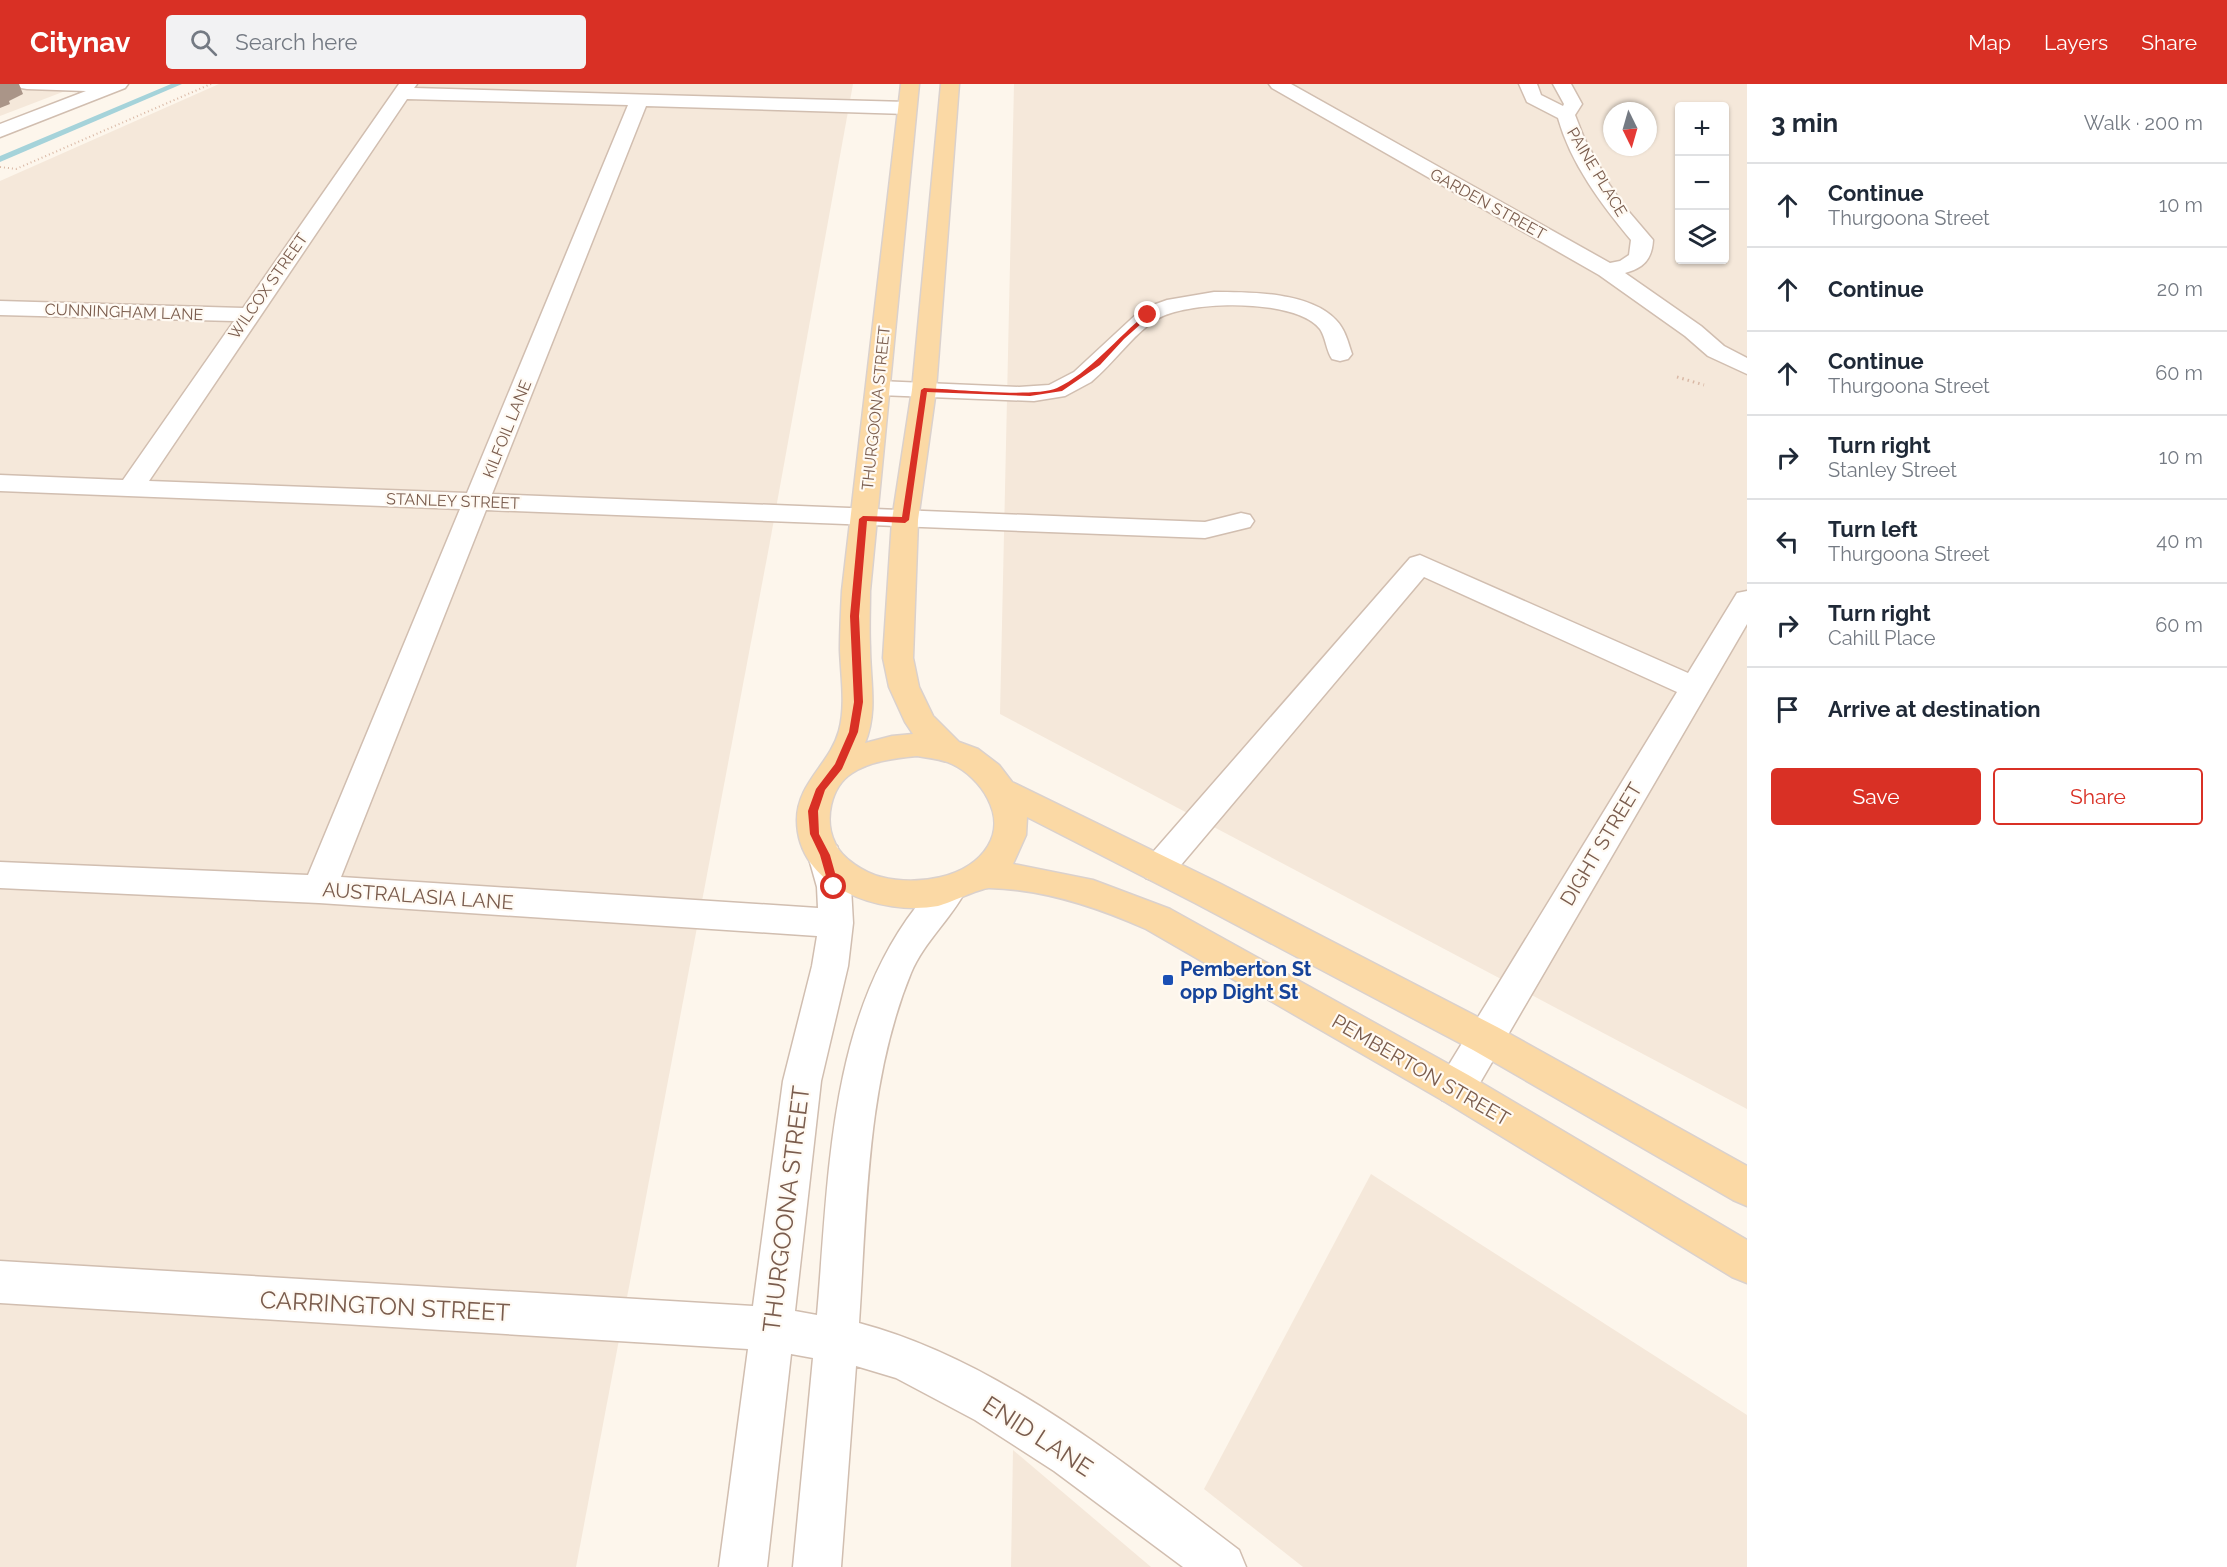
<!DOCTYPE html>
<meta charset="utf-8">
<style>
:root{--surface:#fff;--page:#f2f2f3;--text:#1f2937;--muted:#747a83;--line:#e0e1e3;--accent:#d93025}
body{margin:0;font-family:Raleway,sans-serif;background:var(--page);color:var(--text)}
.controls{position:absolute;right:18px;top:18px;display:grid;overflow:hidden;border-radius:6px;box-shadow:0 2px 4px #0004}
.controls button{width:54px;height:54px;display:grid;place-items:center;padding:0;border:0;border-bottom:2px solid var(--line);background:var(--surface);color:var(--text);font:30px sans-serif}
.compass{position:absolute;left:1603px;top:18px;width:54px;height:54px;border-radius:50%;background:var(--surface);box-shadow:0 2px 4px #0004;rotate:175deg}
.stop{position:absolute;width:18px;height:18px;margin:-14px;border:4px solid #d93025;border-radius:50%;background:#fff}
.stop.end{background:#d93025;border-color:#fff;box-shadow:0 2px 6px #0008}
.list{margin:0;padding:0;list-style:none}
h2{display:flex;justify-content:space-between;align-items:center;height:78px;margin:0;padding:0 24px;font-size:26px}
h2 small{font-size:20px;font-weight:400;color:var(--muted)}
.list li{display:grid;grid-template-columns:39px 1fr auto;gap:18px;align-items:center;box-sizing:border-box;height:84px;padding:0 24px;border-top:2px solid var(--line)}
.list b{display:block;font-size:22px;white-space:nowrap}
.list p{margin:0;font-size:20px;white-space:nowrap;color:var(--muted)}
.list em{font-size:20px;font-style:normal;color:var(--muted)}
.actions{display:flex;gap:12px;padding:18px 24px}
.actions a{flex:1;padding:14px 0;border:2px solid var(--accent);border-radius:6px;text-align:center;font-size:21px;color:var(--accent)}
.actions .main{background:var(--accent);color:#fff}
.icon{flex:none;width:33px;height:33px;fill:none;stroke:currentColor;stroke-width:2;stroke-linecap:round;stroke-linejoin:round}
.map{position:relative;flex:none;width:1747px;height:1483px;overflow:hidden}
header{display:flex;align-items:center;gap:36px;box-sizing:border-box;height:84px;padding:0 30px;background:var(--accent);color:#fff}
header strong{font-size:28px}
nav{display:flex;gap:33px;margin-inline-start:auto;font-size:21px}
.search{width:420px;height:54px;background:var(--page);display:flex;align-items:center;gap:15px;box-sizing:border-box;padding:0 21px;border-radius:6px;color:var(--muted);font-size:22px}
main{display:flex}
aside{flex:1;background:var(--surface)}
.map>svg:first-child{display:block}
</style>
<header>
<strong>Citynav</strong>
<div class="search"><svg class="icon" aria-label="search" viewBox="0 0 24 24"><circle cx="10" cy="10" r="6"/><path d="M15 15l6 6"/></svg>Search here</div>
<nav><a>Map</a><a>Layers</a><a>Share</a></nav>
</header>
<main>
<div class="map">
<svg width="1747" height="1483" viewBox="0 0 1747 1483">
<rect width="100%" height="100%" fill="#fdf6ec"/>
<!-- residential -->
<g fill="#f5e8da" fill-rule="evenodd">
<polygon points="219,0 853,0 769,463 576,1483 0,1483 0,97"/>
<path d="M 1014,0 L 1747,0 L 1747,1025 L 1000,630 ZM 1680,22 L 1724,22 L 1724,176 L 1680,176 ZM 1612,27 L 1648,27 L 1648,63 L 1612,63 Z"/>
<polygon points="0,3 73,4 0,32"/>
<polygon points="1371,1090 1747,1331 1747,1483 1303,1483 1204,1405"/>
<polygon points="1013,1366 1151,1483 1011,1483"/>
</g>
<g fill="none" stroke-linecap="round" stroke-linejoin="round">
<!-- stream -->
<polygon fill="#a5d3da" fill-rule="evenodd" points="171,0 182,0 0,78 0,72"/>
<!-- minor casing -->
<g stroke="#d1beb0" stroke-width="3">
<g id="minor">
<polygon points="18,0 128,0 125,4 0,53 0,40 86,7 27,5 21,4"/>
<path d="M 399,0 L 417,0 L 414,4 L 907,18 L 913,20 L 916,24 L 913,28 L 907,30 L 646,22 L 492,410 L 1205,438 L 1241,429 L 1250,431 L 1254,437 L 1250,443 L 1205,454 L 486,426 L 341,793 L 818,824 L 817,803 L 808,771 L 813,762 L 825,758 L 837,762 L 851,803 L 853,839 L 848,882 L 821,997 L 795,1227 L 817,1231 C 829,1094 828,937 916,823 C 930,805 936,788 961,796 L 966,806 C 951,835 924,858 911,889 C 866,999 867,1123 859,1239 C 999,1276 1125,1380 1239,1466 L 1246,1483 L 1183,1483 L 1054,1387 L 975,1336 L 896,1294 L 856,1282 L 841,1483 L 793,1483 L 813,1274 L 791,1270 L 767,1483 L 719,1483 L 748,1265 L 0,1219 L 0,1177 L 753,1222 L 783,997 L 812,882 L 817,852 L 319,819 L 0,804 L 0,778 L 308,791 L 460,425 L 0,407 L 0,391 L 123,396 L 234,237 L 0,231 L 0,217 L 243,224 ZM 407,15 L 628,21 L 467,409 L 149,397 Z"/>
<path d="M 1269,0 L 1291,0 L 1610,179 L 1620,177 L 1629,171 L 1631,156 C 1601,120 1571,80 1558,34 L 1527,18 L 1519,0 L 1537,0 L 1541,11 L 1563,22 L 1564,20 L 1553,0 L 1571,0 L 1582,20 L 1575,31 L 1584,54 L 1609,100 L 1624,122 L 1653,156 C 1652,176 1643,184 1625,189 L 1701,242 L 1724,262 L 1747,274 L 1747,290 L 1708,272 L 1685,252 L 1599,191 L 1272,4 Z"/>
<path d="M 1214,208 C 1250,208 1310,208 1336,236 C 1345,245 1348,258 1352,270 L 1348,275 L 1340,277 L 1332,275 C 1326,266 1326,254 1320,245 C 1296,214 1188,216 1157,235 C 1132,251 1114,279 1091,298 L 1065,312 L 1034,317 L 879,311 L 870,309 L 867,304 L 870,299 L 879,297 L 1019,303 L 1049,301 L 1074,288 L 1142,225 L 1167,216 Z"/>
<polygon points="1420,471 1688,589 1737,509 1747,507 1747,540 1470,1016 1456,1021 1442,1016 1437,1004 1442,992 1677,608 1424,493 1170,794 1158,798 1146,794 1141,785 1146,776 1410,474"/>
</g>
</g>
<!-- major casing -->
<g stroke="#dad1cd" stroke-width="3">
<path id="major" d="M 901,0 L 919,0 L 870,507 C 870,526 869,544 870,563 C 870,596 878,628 865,659 L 892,652 L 913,650 L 905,638 L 889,603 L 883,574 L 892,436 L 912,306 L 941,0 L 959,0 L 936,306 L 918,436 L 913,574 L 919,603 L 933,632 L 959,658 L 978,665 L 999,681 L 1012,698 L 1219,799 L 1499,944 L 1747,1082 L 1747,1122 L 1733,1116 L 1473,966 L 1195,819 L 1027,733 L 1026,751 L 1013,780 L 1093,796 L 1170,825 L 1470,992 L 1747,1156 L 1747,1199 L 1732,1193 L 1442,1016 L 1146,845 C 1097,823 1043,805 989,804 C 980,804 950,819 938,822 C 882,832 797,804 797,736 C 797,699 830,680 839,647 C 846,621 841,593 840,566 C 840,546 841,527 842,507 ZM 917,672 C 929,674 942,675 952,680 C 980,693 1007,731 988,762 C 968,795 916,802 881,793 C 865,789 842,775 835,759 C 824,737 830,703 852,689 C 870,677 896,674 917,672 Z"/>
</g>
<!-- path-far1 -->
<polyline stroke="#d9b8a5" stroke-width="2" stroke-dasharray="1 3" stroke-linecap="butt" points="0,83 16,85 211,0"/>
<!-- path -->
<polyline stroke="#d9b8a5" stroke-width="3" stroke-dasharray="1.5 4" stroke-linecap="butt" points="1677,293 1704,301"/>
<!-- minor -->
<use href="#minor" fill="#fff" fill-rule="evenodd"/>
<!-- major -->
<use href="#major" fill="#fbd9a5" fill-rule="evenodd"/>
</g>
<!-- shaded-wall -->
<polygon fill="#aa9588" points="0,0 19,0 23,10 9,17 10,20 0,24"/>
<!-- route -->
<path fill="#d93025" d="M 1146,230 L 1151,231 L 1124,255 L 1100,281 L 1062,307 L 1030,312 L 927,308 L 909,436 L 905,439 L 867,437 L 859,532 L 863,618 L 858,648 L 842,685 L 825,706 L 818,727 L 819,750 L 830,771 L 839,803 L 837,806 L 830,806 L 820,771 L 810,750 L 808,727 L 816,705 L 835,680 L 849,648 L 854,618 L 850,532 L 859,435 L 863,432 L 902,433 L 921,306 L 924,304 C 953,305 1034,314 1057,304 C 1088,290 1119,252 1146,230 Z"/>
<!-- markers -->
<rect fill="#1a4fb4" stroke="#fffaf3" stroke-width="2" x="1162" y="890" width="12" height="12" rx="3"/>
<g text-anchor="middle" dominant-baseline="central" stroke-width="4.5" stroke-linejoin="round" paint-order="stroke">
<!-- far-street labels -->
<g font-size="16" fill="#7a5c4d" stroke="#fffaf3">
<text transform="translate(1597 88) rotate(59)">PAINE PLACE</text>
<text transform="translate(1488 120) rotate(29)">GARDEN STREET</text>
<text transform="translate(268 202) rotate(-55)">WILCOX STREET</text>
<text transform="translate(124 228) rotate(2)">CUNNINGHAM LANE</text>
<text transform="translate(876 324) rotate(-84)">THURGOONA STREET</text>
<text transform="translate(507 345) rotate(-68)">KILFOIL LANE</text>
<text transform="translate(453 417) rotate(2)">STANLEY STREET</text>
</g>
<!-- street labels -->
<g font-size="20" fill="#7a5c4d" stroke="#fffaf3">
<text transform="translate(1601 760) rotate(-59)">DIGHT STREET</text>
<text transform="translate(418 812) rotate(4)">AUSTRALASIA LANE</text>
<text transform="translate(1421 986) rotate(30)">PEMBERTON STREET</text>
</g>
<!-- transit labels -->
<g font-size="20" font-weight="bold" fill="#164399" stroke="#fffaf3" text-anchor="start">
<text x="1180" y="885">Pemberton St<tspan x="1180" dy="23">opp Dight St</tspan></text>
</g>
<!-- near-street labels -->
<g font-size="24" fill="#7a5c4d" stroke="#fffaf3">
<text transform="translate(786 1125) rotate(-83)">THURGOONA STREET</text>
<text transform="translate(385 1222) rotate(3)">CARRINGTON STREET</text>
<text transform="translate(1038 1352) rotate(33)">ENID LANE</text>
</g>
</g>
</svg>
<div class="controls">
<button>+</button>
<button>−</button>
<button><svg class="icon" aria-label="layers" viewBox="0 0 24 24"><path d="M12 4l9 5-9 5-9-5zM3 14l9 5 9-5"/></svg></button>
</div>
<svg class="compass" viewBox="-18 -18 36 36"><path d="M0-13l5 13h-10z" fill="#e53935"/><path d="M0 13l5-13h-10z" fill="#747a83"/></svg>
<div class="stop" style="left:834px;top:803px"></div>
<div class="stop end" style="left:1148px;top:231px"></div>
</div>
<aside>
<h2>3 min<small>Walk · 200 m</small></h2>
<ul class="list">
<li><svg class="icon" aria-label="ahead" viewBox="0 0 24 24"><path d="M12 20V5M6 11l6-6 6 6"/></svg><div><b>Continue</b><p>Thurgoona Street</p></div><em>10 m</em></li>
<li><svg class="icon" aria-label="ahead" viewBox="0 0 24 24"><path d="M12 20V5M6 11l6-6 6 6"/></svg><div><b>Continue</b></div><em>20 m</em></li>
<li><svg class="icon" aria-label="ahead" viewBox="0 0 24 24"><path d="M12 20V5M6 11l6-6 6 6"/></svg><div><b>Continue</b><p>Thurgoona Street</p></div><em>60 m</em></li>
<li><svg class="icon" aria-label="right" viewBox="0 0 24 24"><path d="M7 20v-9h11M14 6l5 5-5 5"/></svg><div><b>Turn right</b><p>Stanley Street</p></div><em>10 m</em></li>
<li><svg class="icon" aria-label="left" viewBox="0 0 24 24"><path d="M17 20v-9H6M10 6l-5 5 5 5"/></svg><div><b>Turn left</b><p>Thurgoona Street</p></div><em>40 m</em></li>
<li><svg class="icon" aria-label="right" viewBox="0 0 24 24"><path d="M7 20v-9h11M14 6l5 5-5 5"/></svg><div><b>Turn right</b><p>Cahill Place</p></div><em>60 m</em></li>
<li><svg class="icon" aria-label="arrive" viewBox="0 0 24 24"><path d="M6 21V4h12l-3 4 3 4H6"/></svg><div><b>Arrive at destination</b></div></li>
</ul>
<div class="actions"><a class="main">Save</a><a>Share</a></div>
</aside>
</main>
